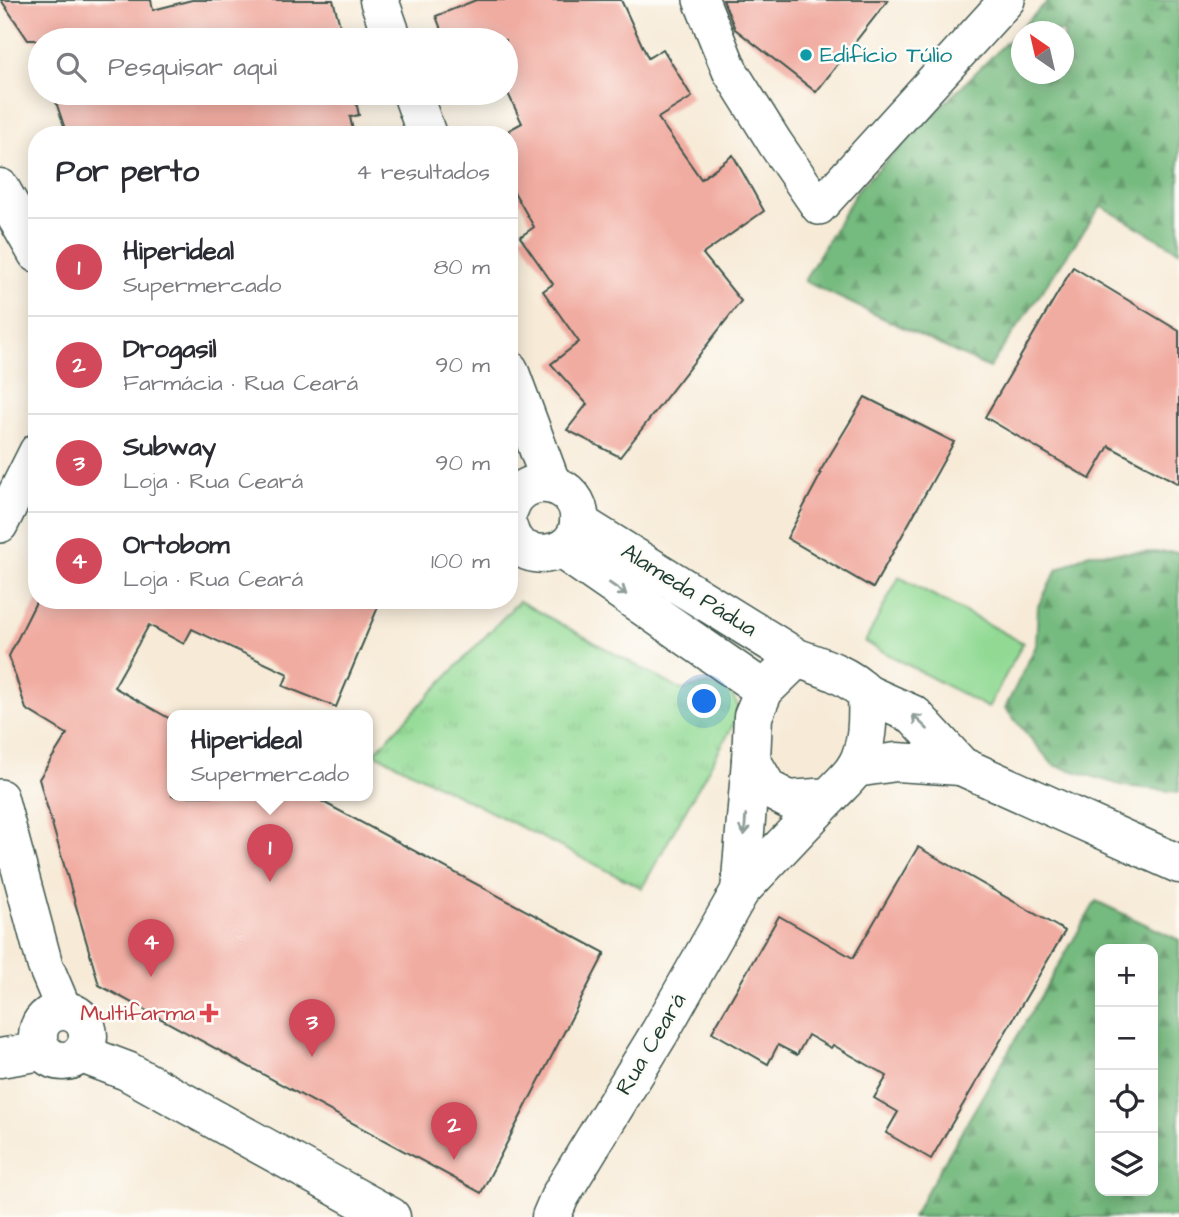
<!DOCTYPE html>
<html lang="pt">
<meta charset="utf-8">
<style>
:root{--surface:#fff;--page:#f2f2f3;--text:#2b2b33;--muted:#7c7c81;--line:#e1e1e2;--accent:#d1495b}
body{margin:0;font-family:"Architects Daughter",sans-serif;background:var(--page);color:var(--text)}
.controls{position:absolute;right:21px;bottom:21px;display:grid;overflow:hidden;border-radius:14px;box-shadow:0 4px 18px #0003}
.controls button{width:63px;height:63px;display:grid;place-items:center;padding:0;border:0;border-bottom:2px solid var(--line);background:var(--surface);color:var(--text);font:35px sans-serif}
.compass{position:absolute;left:1011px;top:21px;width:63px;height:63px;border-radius:50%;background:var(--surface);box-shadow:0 4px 18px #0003;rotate:326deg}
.you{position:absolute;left:705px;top:702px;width:24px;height:24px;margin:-18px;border:5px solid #fff;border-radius:50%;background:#1a73e8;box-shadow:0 0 0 10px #1a73e833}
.badge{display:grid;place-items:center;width:46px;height:46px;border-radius:50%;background:var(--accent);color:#fff;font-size:23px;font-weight:700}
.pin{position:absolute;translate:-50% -58px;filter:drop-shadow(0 2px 4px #0008)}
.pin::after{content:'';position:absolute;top:37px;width:24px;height:21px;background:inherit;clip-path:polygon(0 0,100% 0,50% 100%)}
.popup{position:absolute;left:167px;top:710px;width:206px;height:91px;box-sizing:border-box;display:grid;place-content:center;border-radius:14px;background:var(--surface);filter:drop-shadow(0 2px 5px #0005);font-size:23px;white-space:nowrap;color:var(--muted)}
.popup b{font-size:26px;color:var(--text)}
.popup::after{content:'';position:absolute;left:50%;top:100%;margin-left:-14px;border:14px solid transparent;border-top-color:var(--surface)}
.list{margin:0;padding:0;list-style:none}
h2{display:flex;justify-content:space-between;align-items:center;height:91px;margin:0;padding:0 28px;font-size:30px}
h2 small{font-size:23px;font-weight:400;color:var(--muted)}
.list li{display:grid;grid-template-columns:46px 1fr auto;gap:21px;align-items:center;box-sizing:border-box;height:98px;padding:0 28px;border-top:2px solid var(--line)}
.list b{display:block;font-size:26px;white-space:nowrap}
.list p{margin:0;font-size:23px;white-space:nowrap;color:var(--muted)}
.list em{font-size:23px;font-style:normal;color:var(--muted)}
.icon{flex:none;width:38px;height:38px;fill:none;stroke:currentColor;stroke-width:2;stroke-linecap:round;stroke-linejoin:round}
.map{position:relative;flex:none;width:1179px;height:1217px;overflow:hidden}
.search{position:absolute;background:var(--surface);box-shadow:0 4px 18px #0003;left:28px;top:28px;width:490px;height:77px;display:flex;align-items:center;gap:18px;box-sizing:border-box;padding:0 24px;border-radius:38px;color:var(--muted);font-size:26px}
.panel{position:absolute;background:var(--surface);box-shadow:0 4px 18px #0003;left:28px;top:126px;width:490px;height:483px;border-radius:28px}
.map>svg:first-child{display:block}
</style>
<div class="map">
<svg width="1179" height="1217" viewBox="0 0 1179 1217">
<defs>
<pattern id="forest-firs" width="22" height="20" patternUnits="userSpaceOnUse" patternTransform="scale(1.75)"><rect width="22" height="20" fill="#75ba7e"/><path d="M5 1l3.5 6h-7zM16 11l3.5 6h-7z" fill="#5f9868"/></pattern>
<pattern id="park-tufts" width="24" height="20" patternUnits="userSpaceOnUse" patternTransform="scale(1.75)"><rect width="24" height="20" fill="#92da94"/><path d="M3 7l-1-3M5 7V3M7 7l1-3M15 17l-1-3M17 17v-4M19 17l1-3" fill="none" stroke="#7dbc80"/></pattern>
</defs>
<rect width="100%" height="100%" fill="#fdfcf7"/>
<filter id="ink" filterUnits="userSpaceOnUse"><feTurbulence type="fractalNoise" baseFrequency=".0143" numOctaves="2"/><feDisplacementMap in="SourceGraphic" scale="14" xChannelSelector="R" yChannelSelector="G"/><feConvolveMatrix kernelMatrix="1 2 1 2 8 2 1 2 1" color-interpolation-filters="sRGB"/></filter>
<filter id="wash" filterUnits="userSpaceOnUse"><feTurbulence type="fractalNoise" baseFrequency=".00686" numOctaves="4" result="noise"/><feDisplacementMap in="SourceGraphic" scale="28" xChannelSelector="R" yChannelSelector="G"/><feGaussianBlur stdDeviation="1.57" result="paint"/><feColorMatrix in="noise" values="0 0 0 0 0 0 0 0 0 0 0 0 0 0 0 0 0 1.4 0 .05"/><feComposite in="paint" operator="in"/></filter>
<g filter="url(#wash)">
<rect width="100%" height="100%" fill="#f7ebd8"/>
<!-- grass -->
<polygon fill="#92da94" stroke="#588c64" stroke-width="2" points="899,577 1023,643 988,708 865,642"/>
<!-- forest -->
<g fill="url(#forest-firs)" stroke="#4a7c59" stroke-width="2" fill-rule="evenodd">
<path d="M 1049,0 L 1179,0 L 1179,251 L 1101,206 L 989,368 L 804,281 L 858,189 ZM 1021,32 L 1064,32 L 1064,74 L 1021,74 Z"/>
<polygon points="1179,552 1179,792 1124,786 1053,765 1005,708 1036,646 1038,606 1057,570 1089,553"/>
<path d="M 1096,901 L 1179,940 L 1179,1217 L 912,1217 ZM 1100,949 L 1153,949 L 1153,1191 L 1100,1191 Z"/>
</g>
<!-- park -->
<polygon fill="url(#park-tufts)" stroke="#588c64" stroke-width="2" points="519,601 681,690 707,684 729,690 741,711 642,888 374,753"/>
<g id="blocks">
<!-- building -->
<g fill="#f1aca1">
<polygon points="1,0 151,0 153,10 192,0 333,0 344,40 40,40 40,54 36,40 28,40"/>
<polygon points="476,0 621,0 648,58 663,49 692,97 658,118 701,179 733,155 764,211 703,254 741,301 620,457 567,430 587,404 551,364 579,342 543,291 553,284 520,237 534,227 509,183 509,130 522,123 506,89 506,40 445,40 436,16"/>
<polygon points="723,0 888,0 816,92 735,29"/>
<polygon points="53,93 354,93 359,115 350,117 354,135 67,135"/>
<polygon points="1073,267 1179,331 1179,484 1109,446 1090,479 985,417"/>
<polygon points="865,397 954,442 873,588 787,538 821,474 819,473"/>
<polygon points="37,600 381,600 336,707 283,686 288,674 192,629 184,644 149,625 114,687 172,720 172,796 312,796 605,953 481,1193 99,985 39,779 67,734 26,709 9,656"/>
<polygon points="918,847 1065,931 931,1159 886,1133 898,1112 874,1098 887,1076 833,1045 831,1048 808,1035 797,1055 778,1045 768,1064 712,1032 779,916 853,958"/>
</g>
</g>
</g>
<g filter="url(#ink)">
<use href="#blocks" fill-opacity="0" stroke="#3f574d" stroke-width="2"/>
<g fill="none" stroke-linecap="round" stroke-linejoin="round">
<!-- minor casing -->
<g stroke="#3f574d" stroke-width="38">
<g id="minor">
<polyline points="701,0 730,71 775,143 819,207 1007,0"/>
<polyline points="0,525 37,451"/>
<polyline points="0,797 45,965 64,1010"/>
</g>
</g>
<!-- tertiary casing -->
<g stroke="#3f574d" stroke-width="41">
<g id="tertiary">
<polyline points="379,0 393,40"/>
<polyline points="412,93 427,135"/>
<polyline points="0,188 37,253"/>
<polyline points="509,370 551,483"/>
<path d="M 509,509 C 522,468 584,480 579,524 C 575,560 518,565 509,530"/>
<path d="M 579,523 L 797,658 C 823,667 848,675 867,694 C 868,718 868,746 856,767 C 849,778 837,788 829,797 L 789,800 L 768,789 L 751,760 L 753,716 L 764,690 L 797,658"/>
<polyline points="562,550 764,690"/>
<polyline points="867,694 914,715 961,766 1179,864"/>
<polyline points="855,768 896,762 961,766"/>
<polyline points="740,891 751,760"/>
<circle cx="63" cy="1036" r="25"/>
<polyline points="82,1054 127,1071 391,1217"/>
<polyline points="0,1058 42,1051"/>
<polyline points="551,1217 560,1196 660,1032 740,891 829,797"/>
</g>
</g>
<!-- minor -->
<use href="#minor" stroke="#fff" stroke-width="35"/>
<!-- tertiary -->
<use href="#tertiary" stroke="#fff" stroke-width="38"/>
</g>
<!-- one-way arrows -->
<defs><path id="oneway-shaft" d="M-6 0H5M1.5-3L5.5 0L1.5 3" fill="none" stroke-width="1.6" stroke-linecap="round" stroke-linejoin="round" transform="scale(1.75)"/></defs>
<g stroke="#8f9e9a">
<use href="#oneway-shaft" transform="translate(618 589) rotate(35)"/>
<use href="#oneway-shaft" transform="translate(920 722) rotate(-136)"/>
<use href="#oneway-shaft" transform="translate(745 825) rotate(94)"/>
</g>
</g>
<!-- markers -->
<circle fill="#0f9aa8" stroke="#fdfcf7" stroke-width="2.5" cx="806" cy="55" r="7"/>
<path fill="#e0444e" stroke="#fdfcf7" stroke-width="2.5" d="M205.5 1002.5h7v7h7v7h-7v7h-7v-7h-7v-7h7z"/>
<g text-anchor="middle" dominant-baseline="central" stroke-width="5" stroke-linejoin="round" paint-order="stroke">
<!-- culture labels -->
<g font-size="23" fill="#0d838f" stroke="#fdfcf7" text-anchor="start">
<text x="820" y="55">Edifício Túlio</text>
</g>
<!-- street labels -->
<g font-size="23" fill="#1f3d34" stroke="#fdfcf7">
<text transform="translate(689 590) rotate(32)">Alameda Pádua</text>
<text transform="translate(651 1044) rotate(-59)">Rua Ceará</text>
</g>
<!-- health labels -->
<g font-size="23" fill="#be3a42" stroke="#fdfcf7" text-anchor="end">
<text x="195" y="1013">Multifarma</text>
</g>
</g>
</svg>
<div class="controls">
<button>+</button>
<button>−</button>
<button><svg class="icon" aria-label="locate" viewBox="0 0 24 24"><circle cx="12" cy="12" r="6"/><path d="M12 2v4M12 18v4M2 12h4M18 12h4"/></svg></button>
<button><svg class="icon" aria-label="layers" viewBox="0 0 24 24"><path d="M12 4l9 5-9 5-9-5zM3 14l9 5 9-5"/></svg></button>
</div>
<svg class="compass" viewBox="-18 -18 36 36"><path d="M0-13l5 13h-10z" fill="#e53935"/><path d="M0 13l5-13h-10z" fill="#7c7c81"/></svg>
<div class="you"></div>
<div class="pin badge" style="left:270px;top:882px">1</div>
<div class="popup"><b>Hiperideal</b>Supermercado</div>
<div class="pin badge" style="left:454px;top:1160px">2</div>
<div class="pin badge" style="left:312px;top:1057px">3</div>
<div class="pin badge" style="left:151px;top:977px">4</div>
<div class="search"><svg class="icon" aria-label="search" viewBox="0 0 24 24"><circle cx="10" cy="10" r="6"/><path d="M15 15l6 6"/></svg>Pesquisar aqui</div>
<section class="panel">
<h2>Por perto<small>4 resultados</small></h2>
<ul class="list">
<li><span class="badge">1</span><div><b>Hiperideal</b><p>Supermercado</p></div><em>80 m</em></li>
<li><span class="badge">2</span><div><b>Drogasil</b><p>Farmácia · Rua Ceará</p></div><em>90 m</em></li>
<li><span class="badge">3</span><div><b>Subway</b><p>Loja · Rua Ceará</p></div><em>90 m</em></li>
<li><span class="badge">4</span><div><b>Ortobom</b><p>Loja · Rua Ceará</p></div><em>100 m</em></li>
</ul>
</section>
</div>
